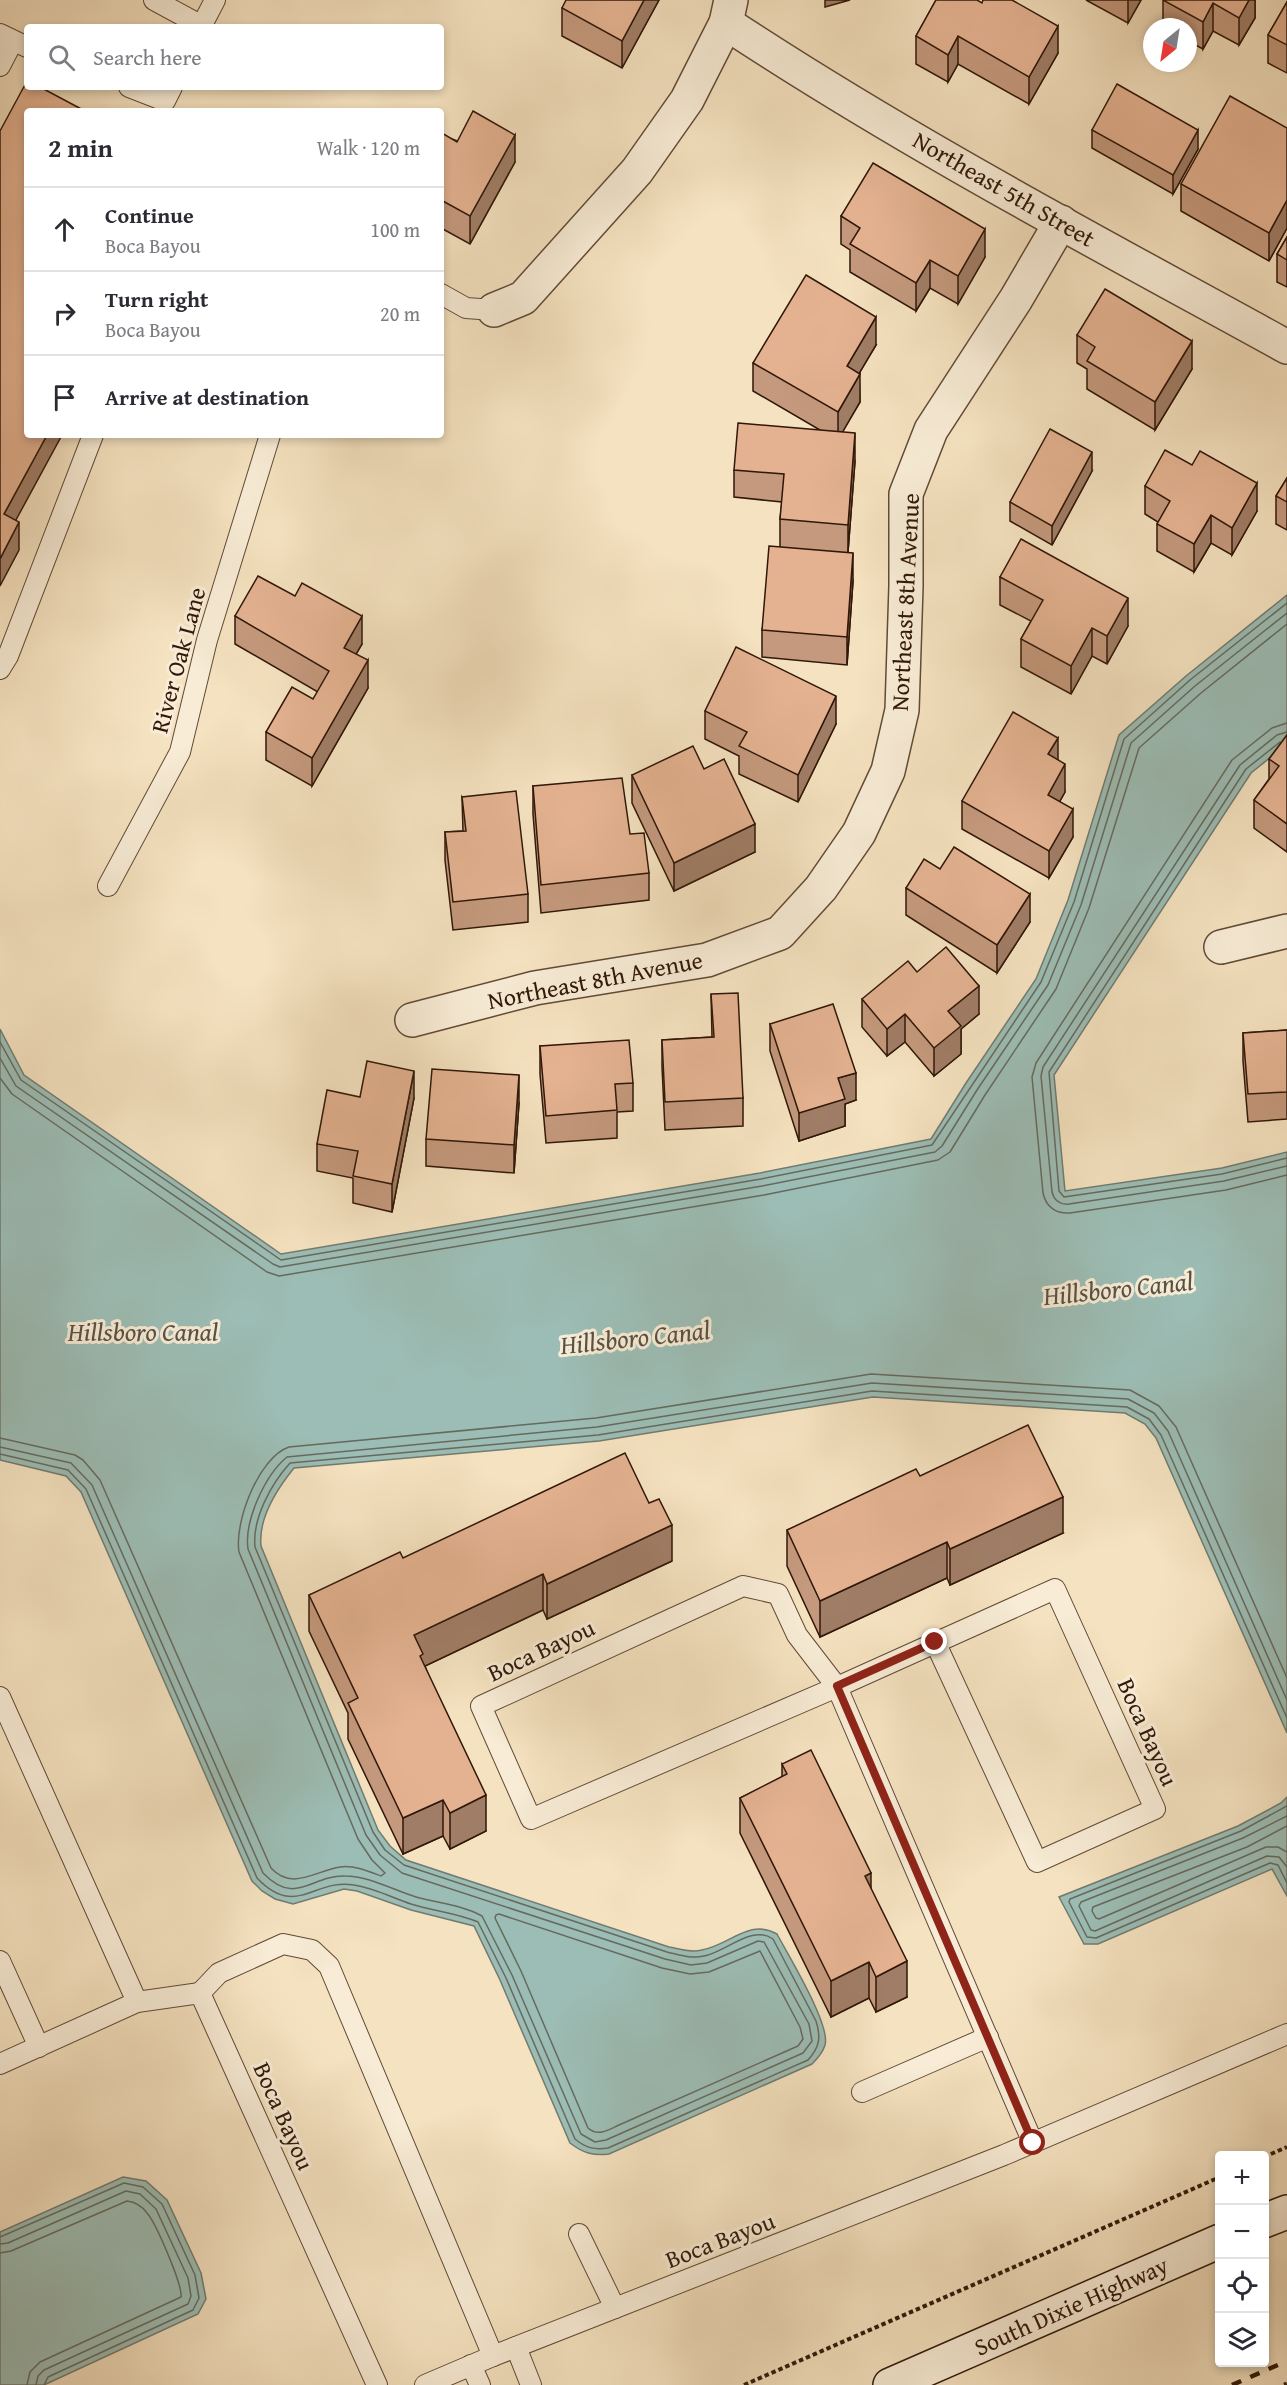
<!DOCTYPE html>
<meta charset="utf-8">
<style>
:root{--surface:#fff;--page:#f7f7f7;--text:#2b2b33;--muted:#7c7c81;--line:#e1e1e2}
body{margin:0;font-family:"Gentium Book Plus",serif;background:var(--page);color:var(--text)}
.controls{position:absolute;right:18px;bottom:18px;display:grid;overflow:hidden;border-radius:6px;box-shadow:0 3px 9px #0003}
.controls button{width:54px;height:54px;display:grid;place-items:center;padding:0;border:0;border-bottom:2px solid var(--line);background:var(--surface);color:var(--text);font:30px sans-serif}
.compass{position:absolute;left:1143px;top:18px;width:54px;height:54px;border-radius:50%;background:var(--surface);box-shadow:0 3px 9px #0003;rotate:210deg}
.stop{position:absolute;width:18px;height:18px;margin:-14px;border:4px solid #8f2418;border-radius:50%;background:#fff}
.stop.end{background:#8f2418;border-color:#fff;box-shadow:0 2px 6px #0008}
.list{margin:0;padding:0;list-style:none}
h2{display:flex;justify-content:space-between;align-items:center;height:78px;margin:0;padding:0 24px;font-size:26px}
h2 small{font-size:20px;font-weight:400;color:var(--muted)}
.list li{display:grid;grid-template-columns:39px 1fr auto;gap:18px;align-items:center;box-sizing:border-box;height:84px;padding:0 24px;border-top:2px solid var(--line)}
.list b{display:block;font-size:22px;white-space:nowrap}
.list p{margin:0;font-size:20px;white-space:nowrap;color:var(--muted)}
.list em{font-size:20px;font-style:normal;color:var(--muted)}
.icon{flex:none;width:33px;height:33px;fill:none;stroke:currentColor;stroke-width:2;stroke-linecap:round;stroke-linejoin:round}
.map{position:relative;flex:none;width:1287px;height:2385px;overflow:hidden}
.search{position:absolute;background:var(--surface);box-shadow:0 3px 9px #0003;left:24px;top:24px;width:420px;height:66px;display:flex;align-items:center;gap:15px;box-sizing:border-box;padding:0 21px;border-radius:6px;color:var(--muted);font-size:22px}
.panel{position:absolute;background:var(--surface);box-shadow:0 3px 9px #0003;left:24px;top:108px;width:420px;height:330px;border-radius:6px}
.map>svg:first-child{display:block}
</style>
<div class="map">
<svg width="1287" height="2385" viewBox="0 0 1287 2385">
<rect width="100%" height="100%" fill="#f5e2c0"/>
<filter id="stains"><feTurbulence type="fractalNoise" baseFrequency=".00333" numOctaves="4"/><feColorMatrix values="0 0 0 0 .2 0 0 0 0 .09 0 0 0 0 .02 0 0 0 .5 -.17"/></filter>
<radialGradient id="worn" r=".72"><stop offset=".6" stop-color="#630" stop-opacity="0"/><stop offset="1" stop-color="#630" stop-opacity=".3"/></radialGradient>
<!-- water -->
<g fill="#9cbdb5" stroke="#717b70" stroke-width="1.5">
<path d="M 1287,595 L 1287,744 L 1251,773 L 1054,1075 L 1065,1191 L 1222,1168 L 1287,1152 L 1287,1733 L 1156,1438 L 1145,1424 L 1125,1413 L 873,1397 L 599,1441 L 294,1468 C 277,1489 258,1518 261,1546 L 378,1830 L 390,1846 L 406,1860 L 669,1947 C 680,1949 691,1953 702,1950 C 730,1945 749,1918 777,1934 C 788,1955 831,2025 825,2045 C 823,2052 817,2059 812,2064 L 609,2154 C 593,2156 583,2153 570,2143 L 500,1980 L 474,1926 L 411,1910 L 357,1891 L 344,1889 L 293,1904 L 275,1899 L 262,1891 L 252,1881 L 81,1492 L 66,1476 L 0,1460 L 0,1029 L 24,1075 L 281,1254 L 760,1173 L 931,1139 L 966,1083 L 1036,979 L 1068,900 L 1119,735 L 1186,676 Z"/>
<polygon points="1287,1797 1287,1896 1272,1869 1098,1944 1084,1944 1059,1897 1238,1826 1281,1803"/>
<polygon points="123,2177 146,2181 167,2200 201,2273 206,2299 198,2314 44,2385 0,2385 0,2232"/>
</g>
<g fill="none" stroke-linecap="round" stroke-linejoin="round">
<!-- shore -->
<g stroke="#666a5e" stroke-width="1.5">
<path d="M 1287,723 L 1272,728 L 1232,760 L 1036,1063 L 1032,1077 L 1043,1193 C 1046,1207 1056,1214 1070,1213 L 1226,1190 L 1287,1175"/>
<path d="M 1287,732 L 1277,735 L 1240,765 L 1043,1067 L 1041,1076 L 1052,1192 C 1054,1200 1060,1205 1069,1204 L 1224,1181 L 1287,1166"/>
<polyline points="1280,742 1246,769 1049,1072 1059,1191 1064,1197 1222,1174 1287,1158"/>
<polyline points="0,1042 21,1080 281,1260 761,1179 932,1145 1041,982 1074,902 1124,739 1190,680 1287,603"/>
<polyline points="0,1058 16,1086 273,1264 280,1267 762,1186 935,1152 942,1146 977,1090 1048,985 1081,905 1131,743 1195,686 1287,613"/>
<polyline points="0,1078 12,1094 267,1272 279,1276 764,1195 938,1160 950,1152 985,1095 1056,989 1089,908 1139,748 1201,693 1287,624"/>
<path d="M 0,1438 L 75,1455 L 83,1460 L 100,1480 L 271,1868 C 292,1891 315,1871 340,1867 C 354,1865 368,1871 381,1876 L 385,1873 L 372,1860 L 358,1839 L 239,1552 C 234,1522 259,1457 289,1447 L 596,1418 L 871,1374 L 1130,1390 L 1159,1406 L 1176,1427 L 1287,1678"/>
<path d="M 0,1447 L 71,1463 L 92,1485 L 263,1873 C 296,1907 311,1875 345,1876 C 369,1876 393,1890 416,1897 C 437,1903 463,1905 482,1916 L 512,1975 L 581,2134 L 595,2142 L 606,2140 L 803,2053 L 812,2041 L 809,2024 L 764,1942 L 758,1941 L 707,1963 L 691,1965 L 665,1959 L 402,1873 L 380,1855 L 366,1835 L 248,1549 C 244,1521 265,1475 287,1457 L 597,1427 L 872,1383 L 1128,1399 L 1154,1413 L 1168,1431 L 1287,1700"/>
<path d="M 0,1454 L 68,1470 L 86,1489 L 257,1878 C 296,1919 314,1878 354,1885 C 374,1888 393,1898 411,1904 C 433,1911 457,1913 478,1922 L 506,1978 L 575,2139 C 586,2148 594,2150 608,2148 L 808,2060 C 820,2047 821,2037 816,2021 L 773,1939 C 752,1924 726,1952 704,1956 C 691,1959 680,1955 667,1952 L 404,1865 L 385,1850 L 373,1832 L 255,1547 C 252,1519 271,1484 290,1463 L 598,1435 L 872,1391 L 1127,1407 L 1149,1419 L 1161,1435 L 1287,1718"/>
<polyline points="1287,1806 1241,1831 1070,1899 1069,1902 1087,1937 1096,1938 1270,1863 1278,1865 1287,1883"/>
<polyline points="1287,1816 1243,1838 1081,1902 1079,1906 1091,1930 1095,1931 1267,1856 1279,1857 1287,1867"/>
<polyline points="1287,1826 1247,1847 1093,1907 1092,1911 1096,1918 1099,1919 1266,1847 1278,1847 1287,1852"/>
<path d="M 499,1914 L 662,1968 L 690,1974 L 709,1972 L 760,1951 L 800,2027 L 803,2039 L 798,2046 L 619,2125 C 608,2130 598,2137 588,2128 L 521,1971 L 495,1918 L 496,1915 Z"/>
<polyline points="0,2237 124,2183 143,2187 162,2204 195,2275 199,2298 193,2310 48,2377 44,2385"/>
<polyline points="0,2244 8,2243 126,2191 140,2194 156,2209 188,2278 191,2296 188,2304 44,2370 38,2376 36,2385"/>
<path d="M 0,2253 L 11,2251 L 127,2201 C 135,2202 142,2206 147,2213 C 156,2223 183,2286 181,2297 L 40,2362 L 30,2372 L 27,2385"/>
</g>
<!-- service casing -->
<g stroke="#614a36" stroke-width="22">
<g id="service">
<polyline points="154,0 202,26"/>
<polyline points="201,27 215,0"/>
<polyline points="0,34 27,47"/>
<polyline points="0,66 13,41"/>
<polyline points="129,87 165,101 172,87"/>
<polyline points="441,294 466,308 494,310"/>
<polyline points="0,669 8,656 93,435"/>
<polyline points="108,886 180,752 207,640 270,435"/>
<polygon points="743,1586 778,1594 797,1635 837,1687 531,1819 481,1706"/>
<polyline points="935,1642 1037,1862 1155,1809 1055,1589 837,1687 1033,2143"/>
<polyline points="0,1697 137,2002"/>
<polyline points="0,1961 39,2047"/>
<polyline points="200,1993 219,1973 283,1944 312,1950 329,1966 493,2356"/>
<polyline points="0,2064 137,2002 200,1993 377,2385"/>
<polyline points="862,2092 988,2037"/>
<polyline points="579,2234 615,2308"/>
<polyline points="516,2347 531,2385"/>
<polyline points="471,2365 480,2385"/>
<polyline points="425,2385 493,2356 1004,2155 1287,2034"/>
</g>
</g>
<!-- minor casing -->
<g stroke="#614a36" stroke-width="36">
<g id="minor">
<path d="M 726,23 C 906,142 1098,243 1287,347"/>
<polyline points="494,310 523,298 637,171 687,100 726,23 731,0"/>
<polyline points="1221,947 1287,931"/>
<polyline points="412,1020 535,988 707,960 780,933 821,888 859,833 888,771 902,710 906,586 906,494 931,430 1016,299 1061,222"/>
</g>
</g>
<!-- secondary casing -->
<g stroke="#301708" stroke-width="36">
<g id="secondary">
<polyline points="1264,2221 1287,2212"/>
<polyline points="890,2385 1220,2241"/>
</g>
</g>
<!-- path -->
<g stroke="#301708" stroke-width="4" stroke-dasharray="4.5 3" stroke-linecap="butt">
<polyline points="1264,2157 1287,2147"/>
<polyline points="744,2385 1220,2177"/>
</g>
<!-- service -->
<use href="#service" stroke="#f8ecd6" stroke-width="20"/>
<!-- minor -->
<use href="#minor" stroke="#f8ecd6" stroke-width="33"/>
<!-- secondary -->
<use href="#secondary" stroke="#f8ecd6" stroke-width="33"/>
<!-- rail -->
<g stroke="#301708" stroke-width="4.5" stroke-dasharray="10 10" stroke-linecap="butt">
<polyline points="1232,2385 1287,2361"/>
<polyline points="1284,2385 1287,2384"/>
</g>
</g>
<!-- wall -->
<g fill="#c4997d" stroke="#301708" stroke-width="1.5">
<polygon points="659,0 622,68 562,36 562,8"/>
<polygon points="936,0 1058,53 1029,104 958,64 948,82 916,64 916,36"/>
<polygon points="1086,0 1141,0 1128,23"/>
<polygon points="1163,0 1255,0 1255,18 1239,45 1213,31 1203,49 1188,41 1188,27 1163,27"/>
<polygon points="1287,2 1287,73 1268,63 1268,35"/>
<polygon points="1287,128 1287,228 1269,261 1181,211 1181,184"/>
<polygon points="1092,130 1198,149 1173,194 1092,148"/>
<polygon points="441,135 515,162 470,244 441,228"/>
<polygon points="841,216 985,257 958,304 930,288 916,311 850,272 850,250 841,244"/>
<polygon points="1287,237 1287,287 1277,282 1277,254"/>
<polygon points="1077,335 1192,369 1155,430 1087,389 1087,369 1077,363"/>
<polygon points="876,345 859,373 860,402 842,432 855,461 848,552 853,581 847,665 762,657 762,630 780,547 780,519 782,502 734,497 734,470 820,430 753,391 753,363"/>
<polygon points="1092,471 1052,545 1010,521 1010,502"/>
<polygon points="1287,478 1287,530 1276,524 1276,496"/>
<polygon points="1145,486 1257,511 1232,555 1211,543 1194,572 1157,551 1157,524 1158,522 1145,514"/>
<polygon points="1000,577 1128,626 1107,664 1092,656 1071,694 1021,667 1021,639 1031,621 1000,605"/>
<polygon points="235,616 362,644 356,654 368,688 312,786 266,760 266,732 313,699 318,692 235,644"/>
<polygon points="705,711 836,724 798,802 739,774 739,756 705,739"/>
<polygon points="1287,735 1287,852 1254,828 1254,800 1269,779 1269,759"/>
<polygon points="1058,760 1065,792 1060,801 1073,837 1049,878 962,829 962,801"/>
<polygon points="704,769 755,852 674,891 632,803 632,775"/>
<polygon points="533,786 630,834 649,873 649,900 541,913 533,814"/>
<polygon points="462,797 528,894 528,922 453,930 445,860 445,832 463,831"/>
<polygon points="906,888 1030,922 997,973 906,915"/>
<polygon points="917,972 979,1014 961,1029 961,1054 934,1076 905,1042 887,1056 862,1027 862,999"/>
<polygon points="711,994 743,1098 743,1126 665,1130 662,1067 662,1040 712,1037"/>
<polygon points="770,1024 856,1100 845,1104 845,1126 799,1141 770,1051"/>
<polygon points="1287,1030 1287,1119 1248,1122 1243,1061 1243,1033"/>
<polygon points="540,1046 633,1083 633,1111 617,1112 617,1138 546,1143 540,1074"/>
<polygon points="360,1097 414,1098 392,1212 353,1203 353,1178 317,1171 317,1144"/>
<polygon points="519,1103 514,1173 426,1166 426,1139"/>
<polygon points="920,1476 1063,1533 950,1585 947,1578 820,1637 787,1566 787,1530"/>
<polygon points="403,1558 672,1561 547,1619 543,1610 425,1666 486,1831 450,1849 443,1836 403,1854 348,1739 348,1713 309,1631 309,1595"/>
<polygon points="782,1764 871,1889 907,1997 876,2012 869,1998 831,2017 740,1833 740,1798 782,1777"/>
</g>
<!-- shaded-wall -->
<g fill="#a07d66" stroke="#301708" stroke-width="1.5">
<polygon points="644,0 659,0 622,68 622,41"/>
<polygon points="825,0 850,0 825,7"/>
<polygon points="1128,0 1141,0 1128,23"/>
<polygon points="1249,0 1255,0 1255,18 1239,45 1239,18"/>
<polygon points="1213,3 1213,31 1203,49 1203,22"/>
<polygon points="1058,26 1058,53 1029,104 1029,77"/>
<polygon points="958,36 958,64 948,82 948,55"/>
<polygon points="1198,130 1198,149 1173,194 1173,175"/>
<polygon points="515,135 515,162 470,244 470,216"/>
<polygon points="1287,200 1287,228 1269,261 1269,233"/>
<polygon points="985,229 985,257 958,304 958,276"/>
<polygon points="930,260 930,288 916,311 916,283"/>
<polygon points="876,317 876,345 847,394 847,366"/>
<polygon points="1192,341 1192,369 1155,430 1155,402"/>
<polygon points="860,374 860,402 838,440 838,412"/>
<polygon points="855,433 855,461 848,552 848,525"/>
<polygon points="47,435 62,435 4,542 4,514"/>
<polygon points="1092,452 1092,471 1052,545 1052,526"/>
<polygon points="1257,483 1257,511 1232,555 1232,528"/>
<polygon points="1211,515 1211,543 1194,572 1194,544"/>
<polygon points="19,522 19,550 0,586 0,559"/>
<polygon points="853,553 853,581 847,665 847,637"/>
<polygon points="1128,598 1128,626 1107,664 1107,636"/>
<polygon points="362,616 362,644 344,675 344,648"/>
<polygon points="1092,628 1092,656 1071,694 1071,666"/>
<polygon points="368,660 368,688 312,786 312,758"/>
<polygon points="836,696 836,724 798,802 798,775"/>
<polygon points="1058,738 1058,766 1048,754"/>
<polygon points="1065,764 1065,792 1048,822 1048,795"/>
<polygon points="1073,809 1073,837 1049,878 1049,851"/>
<polygon points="755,824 755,852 674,891 674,863"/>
<polygon points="1030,894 1030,922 997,973 997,945"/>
<polygon points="979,986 979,1014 961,1029 961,1054 934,1076 934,1048 948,1011"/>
<polygon points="905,1014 905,1042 887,1056 887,1029"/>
<polygon points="414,1071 414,1098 392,1212 392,1184"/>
<polygon points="856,1073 856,1100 845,1104 845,1126 799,1141 799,1113 838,1078"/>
<polygon points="519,1075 519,1103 514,1173 514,1145"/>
<polygon points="1063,1497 1063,1533 950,1585 950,1549"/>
<polygon points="672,1525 672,1561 547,1619 547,1584"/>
<polygon points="947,1542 947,1578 820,1637 820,1601"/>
<polygon points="543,1574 543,1610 423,1667 414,1635"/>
<polygon points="486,1795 486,1831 450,1849 450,1813"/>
<polygon points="443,1800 443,1836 403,1854 403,1818"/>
<polygon points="871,1873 871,1908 865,1876"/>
<polygon points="907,1961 907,1997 876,2012 876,1977"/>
<polygon points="869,1962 869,1998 831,2017 831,1981"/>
</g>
<!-- building -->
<g fill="#e4b291" stroke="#301708" stroke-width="1.5">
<polygon points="566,0 644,0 622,41 562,8"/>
<polygon points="936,0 977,0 982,3 983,0 1012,0 1058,26 1029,77 958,36 948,55 916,36"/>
<polygon points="1163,0 1249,0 1239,18 1213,3 1203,22"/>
<polygon points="1287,2 1287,45 1268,35"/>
<polygon points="27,81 27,87 40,87 85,111 27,111 27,435 47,435 4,514 19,522 0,559 0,131"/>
<polygon points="1117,84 1198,130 1173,175 1092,130"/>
<polygon points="1230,96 1287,128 1287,200 1269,233 1181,184"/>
<polygon points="473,111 515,135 470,216 441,200 441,135 442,133 457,142"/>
<polygon points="873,163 985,229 958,276 930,260 916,283 850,244 860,228 841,216"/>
<polygon points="1287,237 1287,260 1277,254"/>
<polygon points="806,275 876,317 847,366 860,374 838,412 753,363"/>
<polygon points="1105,289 1192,341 1155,402 1087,361 1095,347 1077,335"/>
<polygon points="738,423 855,433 848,525 780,519 784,474 734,470"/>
<polygon points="1050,429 1092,452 1052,526 1010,502"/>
<polygon points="1165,450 1192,465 1200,451 1257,483 1232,528 1211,515 1194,544 1157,524 1170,501 1145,486"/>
<polygon points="1287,478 1287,502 1276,496"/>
<polygon points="1021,539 1128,598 1107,636 1092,628 1071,666 1021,639 1043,600 1000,577"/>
<polygon points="769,546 853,553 847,637 762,630"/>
<polygon points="258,576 295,596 302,583 362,616 344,648 368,660 312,758 266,732 292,687 313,699 329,671 235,616"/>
<polygon points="736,647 836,696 798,775 739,746 747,732 705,711"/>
<polygon points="1013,712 1058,738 1048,754 1065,764 1048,795 1073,809 1049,851 962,801"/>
<polygon points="1287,735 1287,824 1254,800 1279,766 1269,759"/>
<polygon points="693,746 704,769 724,759 755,824 674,863 632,775"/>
<polygon points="622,778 630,834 644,833 649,873 541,885 533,786"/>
<polygon points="516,791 528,894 453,902 445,832 466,831 462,797"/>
<polygon points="954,847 1030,894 997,945 906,888 924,859 940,869"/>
<polygon points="946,947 979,986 948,1011 961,1026 934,1048 905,1014 887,1029 862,999 908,961 917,972"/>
<polygon points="738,993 743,1098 665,1102 662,1040 714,1037 711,994"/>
<polygon points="833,1004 856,1073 838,1078 845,1099 799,1113 770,1024"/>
<polygon points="1287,1030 1287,1092 1248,1094 1243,1033"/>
<polygon points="629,1040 633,1083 615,1084 617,1110 546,1116 540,1046"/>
<polygon points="367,1061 414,1071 392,1184 353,1176 358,1151 317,1144 327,1090 360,1097"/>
<polygon points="432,1069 519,1075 514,1145 426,1139"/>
<polygon points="1028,1425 1063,1497 950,1549 947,1542 820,1601 787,1530 916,1469 920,1476"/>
<polygon points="625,1453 649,1503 659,1499 672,1525 547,1584 543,1574 414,1635 423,1654 420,1656 486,1795 450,1813 443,1800 403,1818 348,1703 358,1698 309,1595 400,1552 403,1558"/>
<polygon points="811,1750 871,1873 865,1876 907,1961 876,1977 869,1962 831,1981 740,1798 787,1774 782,1764"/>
</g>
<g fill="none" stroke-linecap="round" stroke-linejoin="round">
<!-- route -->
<polyline stroke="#8f2418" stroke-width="8" points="935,1642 837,1686 1033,2143"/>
</g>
<g text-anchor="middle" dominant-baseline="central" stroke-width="6" stroke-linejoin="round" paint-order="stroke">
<!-- street labels -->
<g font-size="24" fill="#301708" stroke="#f8ecd6">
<text transform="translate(1004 189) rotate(30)">Northeast 5th Street</text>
<text transform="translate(905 602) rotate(-87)">Northeast 8th Avenue</text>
<text transform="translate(178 660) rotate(-75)">River Oak Lane</text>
<text transform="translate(595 980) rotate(-11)">Northeast 8th Avenue</text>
<text transform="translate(541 1650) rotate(-25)">Boca Bayou</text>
<text transform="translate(1148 1732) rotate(66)">Boca Bayou</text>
<text transform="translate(284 2116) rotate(66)">Boca Bayou</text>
<text transform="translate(720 2240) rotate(-21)">Boca Bayou</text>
<text transform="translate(1071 2306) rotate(-24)">South Dixie Highway</text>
</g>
<!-- water labels -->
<g font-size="26" font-style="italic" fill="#565145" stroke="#f8ecd6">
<text transform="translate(1118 1288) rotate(-6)">Hillsboro Canal</text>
<text x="143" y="1331">Hillsboro Canal</text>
<text transform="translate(635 1337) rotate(-6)">Hillsboro Canal</text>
</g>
</g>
<rect width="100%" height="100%" filter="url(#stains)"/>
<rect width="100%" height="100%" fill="url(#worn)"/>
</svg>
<div class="controls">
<button>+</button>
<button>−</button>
<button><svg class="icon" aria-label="locate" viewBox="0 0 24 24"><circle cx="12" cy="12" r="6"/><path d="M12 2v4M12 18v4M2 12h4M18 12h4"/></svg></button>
<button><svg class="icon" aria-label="layers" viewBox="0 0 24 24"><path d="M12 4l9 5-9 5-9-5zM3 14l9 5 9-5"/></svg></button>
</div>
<svg class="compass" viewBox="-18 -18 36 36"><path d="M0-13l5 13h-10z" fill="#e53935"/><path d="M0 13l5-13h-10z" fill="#7c7c81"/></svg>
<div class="stop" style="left:1033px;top:2143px"></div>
<div class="stop end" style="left:935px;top:1642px"></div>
<div class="search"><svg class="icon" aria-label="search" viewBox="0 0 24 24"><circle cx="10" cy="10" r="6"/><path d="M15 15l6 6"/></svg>Search here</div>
<section class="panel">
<h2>2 min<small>Walk · 120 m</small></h2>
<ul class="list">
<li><svg class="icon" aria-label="ahead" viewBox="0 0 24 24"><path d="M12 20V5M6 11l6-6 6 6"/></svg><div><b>Continue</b><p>Boca Bayou</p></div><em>100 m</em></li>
<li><svg class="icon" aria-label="right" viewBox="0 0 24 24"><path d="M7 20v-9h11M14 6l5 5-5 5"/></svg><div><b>Turn right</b><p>Boca Bayou</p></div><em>20 m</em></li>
<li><svg class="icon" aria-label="arrive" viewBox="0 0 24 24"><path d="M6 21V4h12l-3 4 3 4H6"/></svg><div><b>Arrive at destination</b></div></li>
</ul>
</section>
</div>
